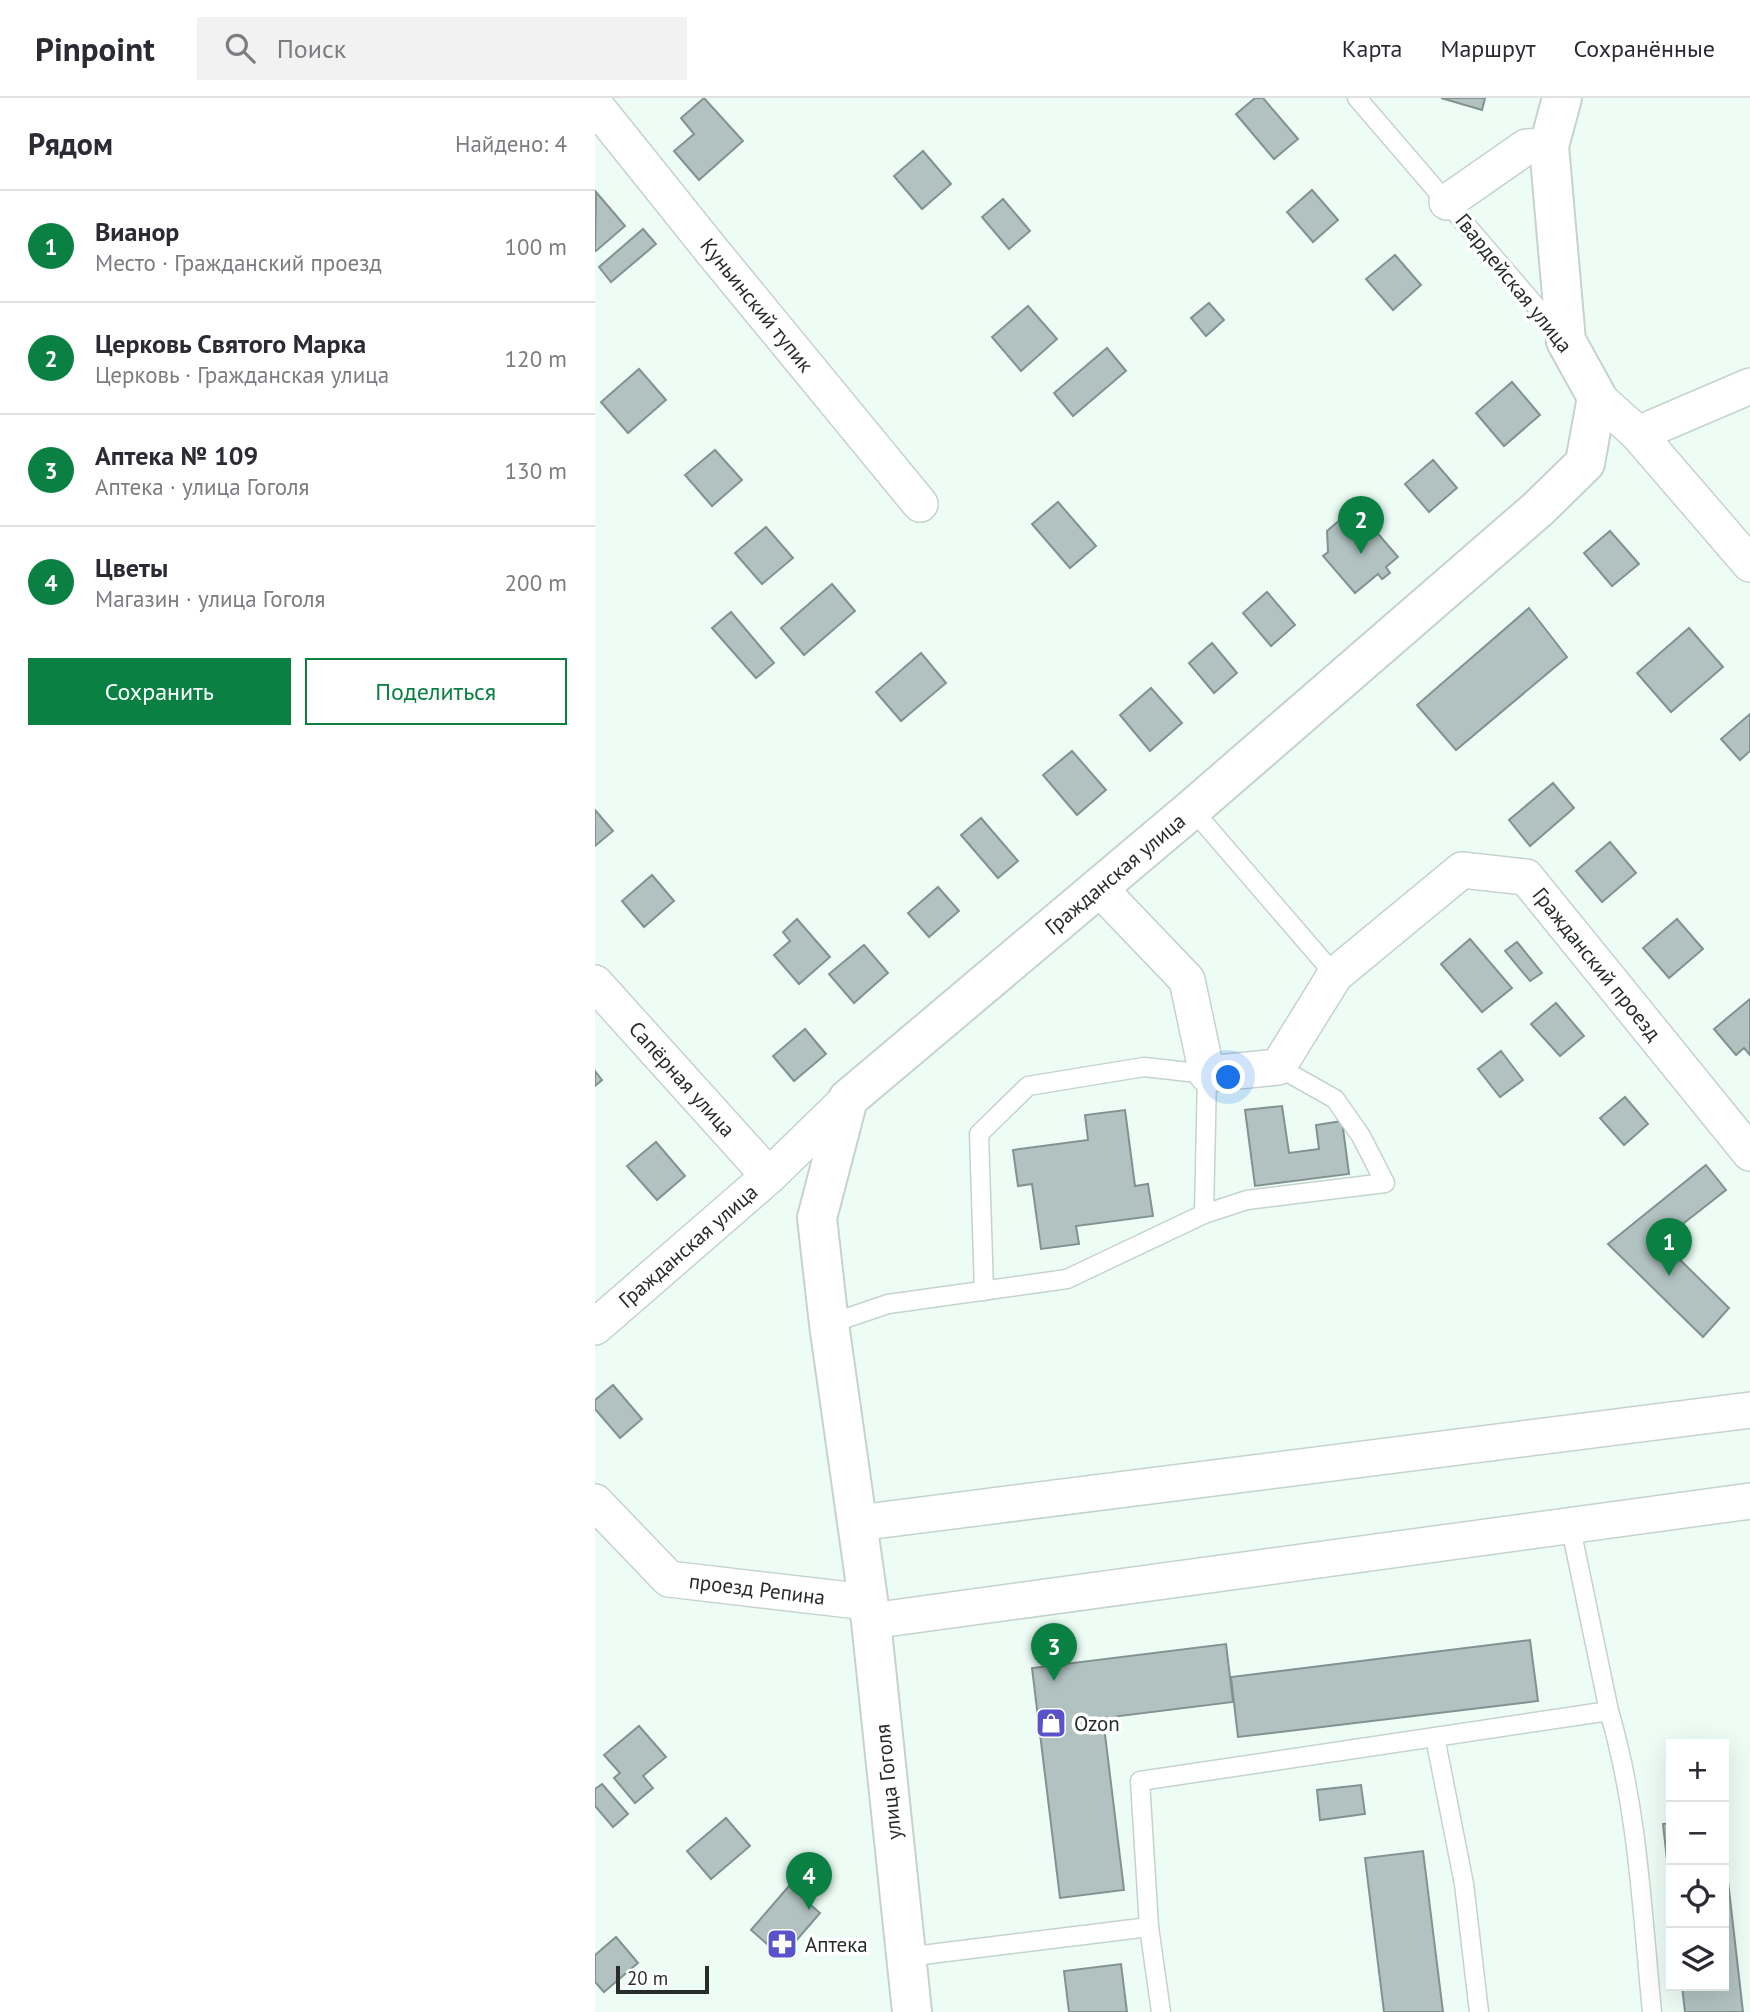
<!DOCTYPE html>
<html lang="ru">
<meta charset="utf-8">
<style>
:root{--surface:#fff;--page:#f2f2f3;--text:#2b2b33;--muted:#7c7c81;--line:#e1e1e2;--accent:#0b8043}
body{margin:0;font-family:"PT Sans",sans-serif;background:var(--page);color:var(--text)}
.controls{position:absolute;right:21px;bottom:21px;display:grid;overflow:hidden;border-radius:0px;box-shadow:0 7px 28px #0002}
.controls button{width:63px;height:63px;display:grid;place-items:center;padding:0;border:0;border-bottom:2px solid var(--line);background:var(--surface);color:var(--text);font:35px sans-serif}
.scale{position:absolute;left:21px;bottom:18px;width:93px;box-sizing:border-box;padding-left:7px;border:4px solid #272c2a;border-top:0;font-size:19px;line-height:24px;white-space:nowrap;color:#272c2a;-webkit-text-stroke:5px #fff;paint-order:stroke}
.you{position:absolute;left:634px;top:980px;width:24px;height:24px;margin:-18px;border:5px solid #fff;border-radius:50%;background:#1a73e8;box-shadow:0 0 0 10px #1a73e833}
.badge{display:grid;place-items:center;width:46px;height:46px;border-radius:50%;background:var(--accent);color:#fff;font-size:23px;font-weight:700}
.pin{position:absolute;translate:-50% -58px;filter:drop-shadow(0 2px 4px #0008)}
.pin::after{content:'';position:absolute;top:37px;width:24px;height:21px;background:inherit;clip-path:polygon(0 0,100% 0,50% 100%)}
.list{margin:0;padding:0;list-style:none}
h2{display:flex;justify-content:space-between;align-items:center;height:91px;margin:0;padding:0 28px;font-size:30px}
h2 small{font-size:23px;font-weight:400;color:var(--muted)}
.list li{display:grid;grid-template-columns:46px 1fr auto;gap:21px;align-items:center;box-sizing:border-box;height:112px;padding:0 28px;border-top:2px solid var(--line)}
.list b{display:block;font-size:26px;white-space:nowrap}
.list p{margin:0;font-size:23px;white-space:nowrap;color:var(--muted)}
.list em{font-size:23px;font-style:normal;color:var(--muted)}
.actions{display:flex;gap:14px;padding:21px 28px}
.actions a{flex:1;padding:16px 0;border:2px solid var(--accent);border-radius:0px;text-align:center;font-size:24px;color:var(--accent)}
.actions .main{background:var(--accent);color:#fff}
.icon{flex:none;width:38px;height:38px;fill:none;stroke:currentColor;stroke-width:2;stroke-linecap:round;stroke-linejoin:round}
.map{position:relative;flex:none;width:1155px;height:1914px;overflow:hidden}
header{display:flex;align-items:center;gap:42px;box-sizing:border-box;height:98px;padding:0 35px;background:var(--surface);border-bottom:2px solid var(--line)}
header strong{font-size:33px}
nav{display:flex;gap:38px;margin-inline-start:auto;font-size:24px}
.search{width:490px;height:63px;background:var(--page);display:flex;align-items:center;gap:18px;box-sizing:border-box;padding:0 24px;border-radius:0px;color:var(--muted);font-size:26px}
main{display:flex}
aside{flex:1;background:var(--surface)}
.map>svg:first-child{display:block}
</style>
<header>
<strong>Pinpoint</strong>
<div class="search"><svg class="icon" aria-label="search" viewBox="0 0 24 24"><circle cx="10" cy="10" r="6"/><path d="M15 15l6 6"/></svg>Поиск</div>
<nav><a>Карта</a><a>Маршрут</a><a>Сохранённые</a></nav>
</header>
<main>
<aside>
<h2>Рядом<small>Найдено: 4</small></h2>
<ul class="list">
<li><span class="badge">1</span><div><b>Вианор</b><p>Место · Гражданский проезд</p></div><em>100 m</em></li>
<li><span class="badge">2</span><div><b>Церковь Святого Марка</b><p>Церковь · Гражданская улица</p></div><em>120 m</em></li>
<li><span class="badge">3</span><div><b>Аптека № 109</b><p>Аптека · улица Гоголя</p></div><em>130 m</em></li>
<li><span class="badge">4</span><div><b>Цветы</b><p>Магазин · улица Гоголя</p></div><em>200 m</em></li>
</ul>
<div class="actions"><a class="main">Сохранить</a><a>Поделиться</a></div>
</aside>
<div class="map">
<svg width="1155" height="1914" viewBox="0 0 1155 1914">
<rect width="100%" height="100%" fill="#edfdf6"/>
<!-- building -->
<g fill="#b1c2c0" stroke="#829290" stroke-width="2">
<polygon points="109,0 148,43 104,82 79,53 99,36 86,20"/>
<polygon points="660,0 668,0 703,41 679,61 641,16"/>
<polygon points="846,0 890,0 887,12"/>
<polygon points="328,53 356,86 327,111 299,78"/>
<polygon points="717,92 743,122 718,144 692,114"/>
<polygon points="1,94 30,128 1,153 0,152"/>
<polygon points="408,101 435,133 414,151 387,119"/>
<polygon points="48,131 61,146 16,184 4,169"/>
<polygon points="800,157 826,187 798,212 771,181"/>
<polygon points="614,205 629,222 611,238 596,220"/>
<polygon points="433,208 462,241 426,273 397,239"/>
<polygon points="512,250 531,273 478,318 459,295"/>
<polygon points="44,271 71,302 33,335 6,304"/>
<polygon points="917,284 945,317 909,348 881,315"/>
<polygon points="120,352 147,382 117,408 90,377"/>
<polygon points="838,362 862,390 834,414 810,386"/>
<polygon points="463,404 501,448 475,470 437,426"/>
<polygon points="746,421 756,422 766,428 772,423 803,459 791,469 795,475 787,481 783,476 760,495 728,458 733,454 732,433"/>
<polygon points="171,429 198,460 167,486 140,455"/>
<polygon points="1015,433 1044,466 1017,488 989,455"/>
<polygon points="237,486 260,513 209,557 186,530"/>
<polygon points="672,494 700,527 676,548 648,515"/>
<polygon points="934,510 972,559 861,652 822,607"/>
<polygon points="136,514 179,565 161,580 117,530"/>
<polygon points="1094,530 1128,569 1076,614 1042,575"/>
<polygon points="617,545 642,575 619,595 594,565"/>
<polygon points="326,555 351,585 306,623 281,594"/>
<polygon points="556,590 587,625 555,653 525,617"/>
<polygon points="1155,616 1155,653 1145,662 1126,641"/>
<polygon points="477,653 511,692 482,717 448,677"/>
<polygon points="958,685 979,710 935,748 914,722"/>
<polygon points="0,712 18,733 0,748"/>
<polygon points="386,720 423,763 403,780 366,737"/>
<polygon points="1015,744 1041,775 1007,804 981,773"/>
<polygon points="57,777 79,803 49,829 27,803"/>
<polygon points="343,789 364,813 334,839 313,815"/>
<polygon points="202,821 235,859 204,886 179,857 195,843 188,834"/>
<polygon points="1082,821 1108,851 1074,880 1048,850"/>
<polygon points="875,841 917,890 887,914 846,866"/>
<polygon points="922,844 947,875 935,883 910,853"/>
<polygon points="269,847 293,875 259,905 234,876"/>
<polygon points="1155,901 1155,957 1149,950 1141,957 1119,931"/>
<polygon points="961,905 989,938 965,958 936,926"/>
<polygon points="210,931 231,956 199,983 178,958"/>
<polygon points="906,953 928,982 905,999 883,971"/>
<polygon points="0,973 7,982 0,988"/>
<polygon points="1030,999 1053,1026 1029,1047 1005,1020"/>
<polygon points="687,1008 694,1055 724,1051 721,1027 747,1023 754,1076 660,1088 650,1012"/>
<polygon points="530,1012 540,1088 553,1086 558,1118 481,1128 484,1146 446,1151 437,1086 423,1088 418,1052 493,1042 490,1017"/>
<polygon points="61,1044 90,1078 62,1102 32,1068"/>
<polygon points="1111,1067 1131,1092 1066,1143 1134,1210 1108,1239 1013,1146"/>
<polygon points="18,1287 47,1321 25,1340 0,1311 0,1302"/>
<polygon points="935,1542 943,1603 643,1639 636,1579"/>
<polygon points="631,1546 638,1604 508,1620 529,1792 465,1800 437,1570"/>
<polygon points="44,1628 71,1659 48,1678 58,1690 40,1705 19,1680 25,1675 9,1657"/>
<polygon points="7,1686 33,1716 18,1729 0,1708 0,1691"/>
<polygon points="766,1687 770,1716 725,1722 722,1692"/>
<polygon points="131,1720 155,1748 116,1781 92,1753"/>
<polygon points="1076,1725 1076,1797 1068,1726"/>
<polygon points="1129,1748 1148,1914 1090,1914 1087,1888 1129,1888"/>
<polygon points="828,1753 848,1914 789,1914 770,1760"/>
<polygon points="194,1788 225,1815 187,1859 156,1832"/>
<polygon points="21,1839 43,1865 9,1894 0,1884 0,1857"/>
<polygon points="526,1866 532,1914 474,1914 469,1873"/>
</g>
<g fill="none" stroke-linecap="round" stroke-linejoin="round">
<!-- service casing -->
<g stroke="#c5d3cd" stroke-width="21">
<g id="service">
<polyline points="762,0 964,235"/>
<polyline points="597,711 740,877"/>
<polyline points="389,1193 384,1036 433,988 549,969 612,976 609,1116"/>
<polyline points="234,1226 293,1206 472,1181 609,1116 652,1102 790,1085 766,1038 740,1001 683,969"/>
<path d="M 1014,1613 C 1043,1711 1047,1813 1057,1914"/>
<polyline points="840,1639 869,1786 884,1914"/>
<polyline points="311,1859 554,1829"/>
<polyline points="566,1914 554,1829 545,1683 1014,1613 975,1426"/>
</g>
</g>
<!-- minor casing -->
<g stroke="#c5d3cd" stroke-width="38">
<g id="minor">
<polyline points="0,7 117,153 325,406"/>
<polyline points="852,104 931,49 954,48"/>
<polyline points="1002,299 1043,336 1155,466"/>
<polyline points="1043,336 1155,288"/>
<polyline points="503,789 592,882 612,976 683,969 740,877 867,772 931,779 1155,1055"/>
<polyline points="0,885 174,1078"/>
<polyline points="0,1229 174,1078 253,1001"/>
<polyline points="0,1404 74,1481 272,1504"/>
<polyline points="263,1425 1155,1312"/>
<polyline points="276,1523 1155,1403"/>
</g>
</g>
<!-- tertiary casing -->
<g stroke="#c5d3cd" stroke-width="42">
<polyline id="tertiary" points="317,1914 276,1523 234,1226 222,1120 253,1001 597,711 943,411 990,365 1002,299 971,243 954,48 967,0"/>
</g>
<!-- service -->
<use href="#service" stroke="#fff" stroke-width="18"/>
<!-- minor -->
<use href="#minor" stroke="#fff" stroke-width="35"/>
<!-- tertiary -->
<use href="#tertiary" stroke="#fff" stroke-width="38"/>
</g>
<!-- icons -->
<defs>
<g id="shop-square" transform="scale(1.575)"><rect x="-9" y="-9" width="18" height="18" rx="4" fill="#5a52ca" stroke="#fff"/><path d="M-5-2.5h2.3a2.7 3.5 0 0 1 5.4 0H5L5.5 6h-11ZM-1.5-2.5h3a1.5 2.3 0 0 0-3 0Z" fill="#fff"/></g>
<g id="pharmacy-square" transform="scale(1.575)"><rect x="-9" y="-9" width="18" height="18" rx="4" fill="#5a52ca" stroke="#fff"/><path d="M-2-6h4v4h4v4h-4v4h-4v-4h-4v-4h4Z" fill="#fff"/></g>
</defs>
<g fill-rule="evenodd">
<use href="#shop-square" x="456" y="1625"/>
<use href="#pharmacy-square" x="187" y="1846"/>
</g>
<g text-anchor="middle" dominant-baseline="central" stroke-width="7" stroke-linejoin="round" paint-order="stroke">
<!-- street labels -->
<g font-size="21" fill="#272c2a" stroke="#fff">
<text transform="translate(919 185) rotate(51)">Гвардейская улица</text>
<text transform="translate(162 207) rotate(51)">Куньинский тупик</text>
<text transform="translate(520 776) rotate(-40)">Гражданская улица</text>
<text transform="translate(1002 866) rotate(51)">Гражданский проезд</text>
<text transform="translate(87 981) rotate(48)">Сапёрная улица</text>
<text transform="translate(93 1148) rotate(-41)">Гражданская улица</text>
<text transform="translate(162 1491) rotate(7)">проезд Репина</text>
<text transform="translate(293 1684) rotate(-96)">улица Гоголя</text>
</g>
<!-- poi labels -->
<g font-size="21" fill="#272c2a" stroke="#fff" text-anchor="start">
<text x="479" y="1625">Ozon</text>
<text x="210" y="1846">Аптека</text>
</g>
</g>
</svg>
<div class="controls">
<button>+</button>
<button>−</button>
<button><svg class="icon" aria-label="locate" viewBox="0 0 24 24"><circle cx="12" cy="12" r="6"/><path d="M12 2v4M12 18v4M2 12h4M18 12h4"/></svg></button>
<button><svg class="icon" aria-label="layers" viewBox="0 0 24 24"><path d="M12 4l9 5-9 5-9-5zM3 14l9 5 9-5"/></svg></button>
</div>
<div class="scale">20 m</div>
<div class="you"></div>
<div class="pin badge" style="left:1074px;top:1178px">1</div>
<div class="pin badge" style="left:766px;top:456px">2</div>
<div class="pin badge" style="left:459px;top:1583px">3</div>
<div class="pin badge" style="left:214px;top:1812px">4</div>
</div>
</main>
